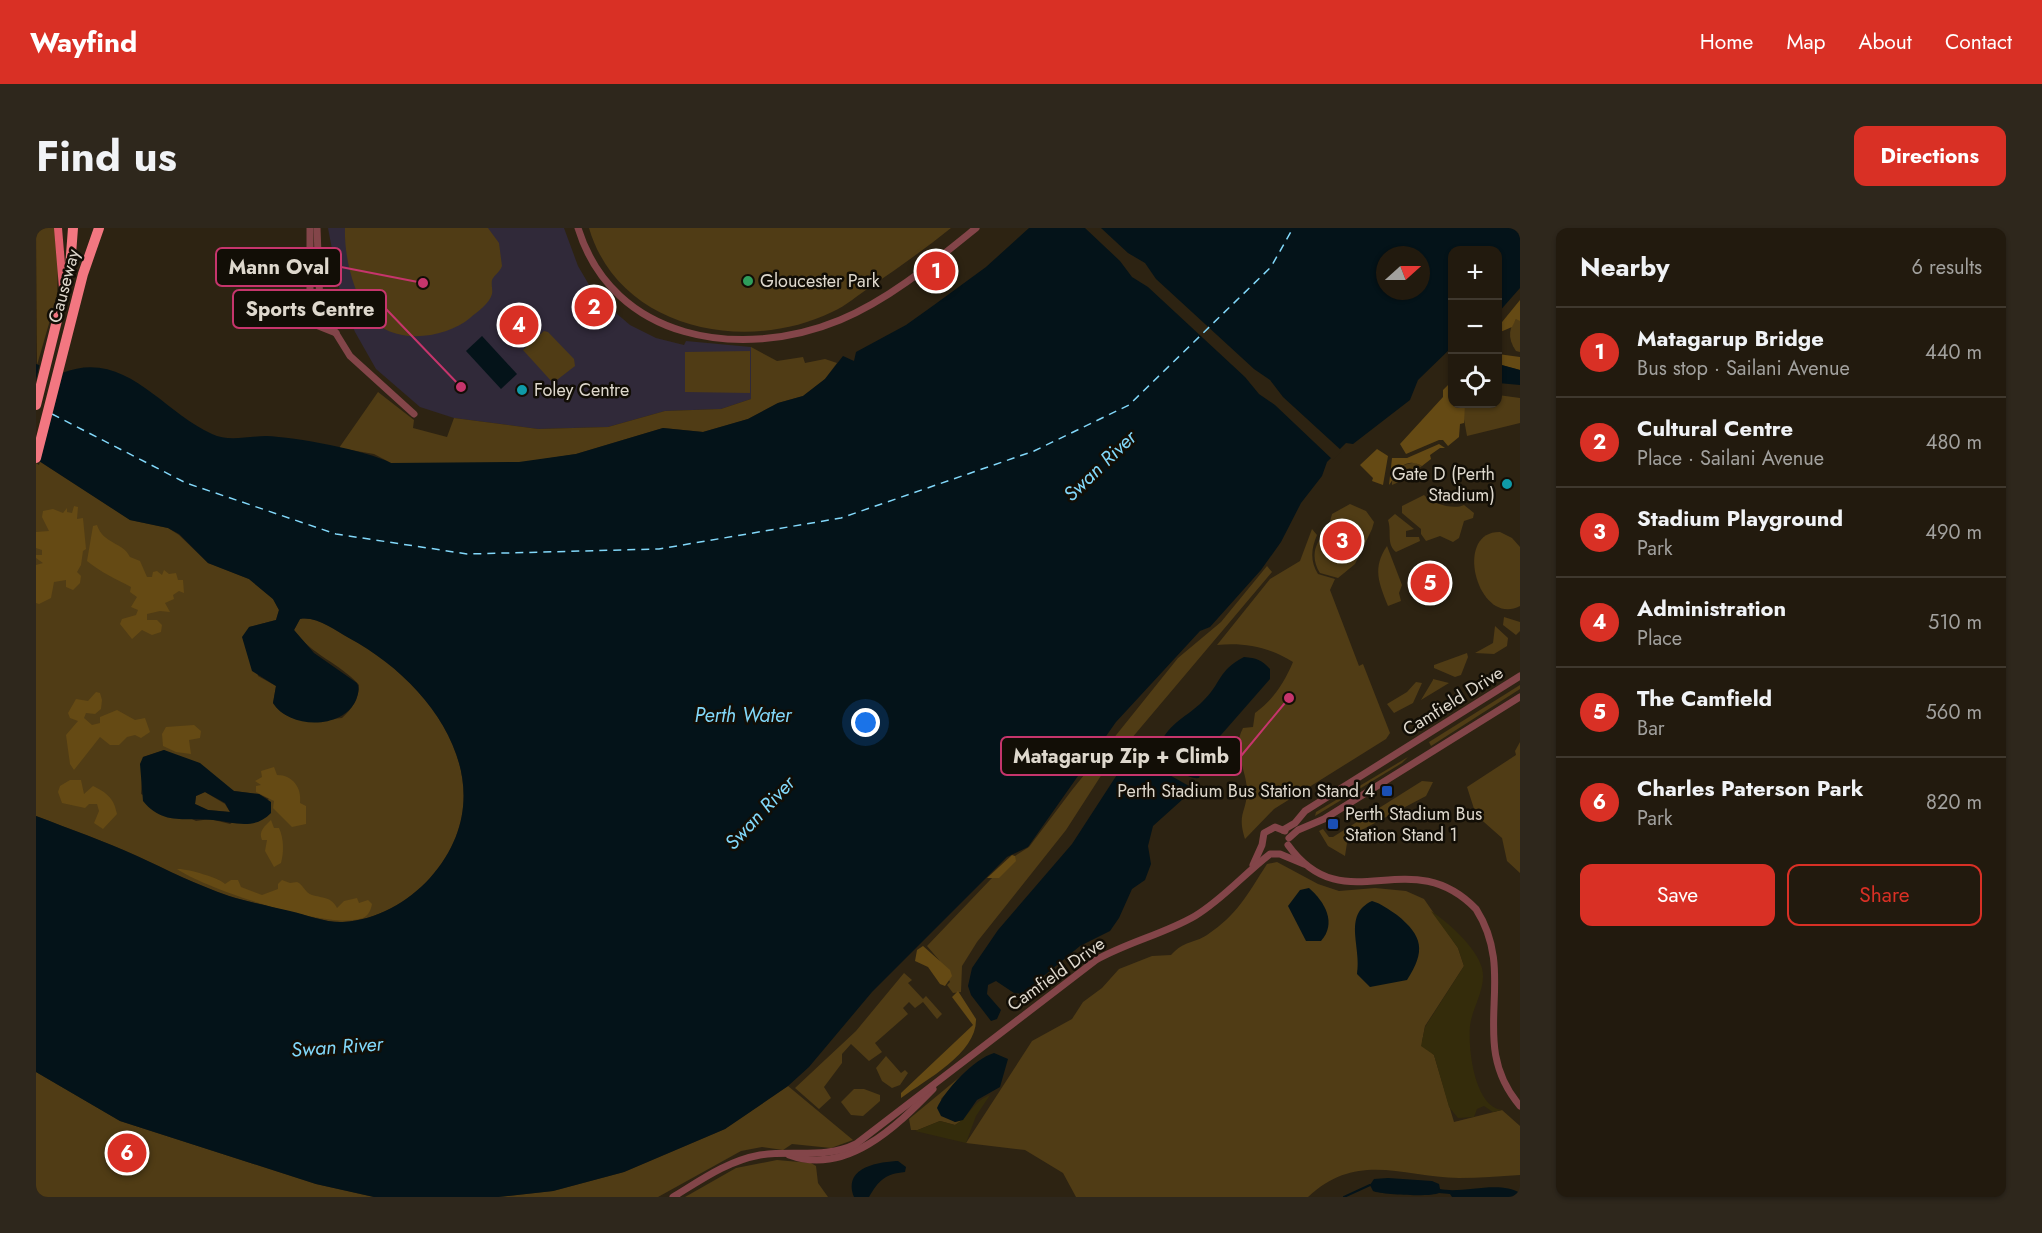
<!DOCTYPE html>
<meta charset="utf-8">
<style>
:root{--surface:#221a0e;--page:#2e271c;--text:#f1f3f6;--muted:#a2a19e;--line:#3f382e;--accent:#d93025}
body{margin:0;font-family:Jost,sans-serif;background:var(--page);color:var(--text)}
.controls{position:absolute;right:18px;top:18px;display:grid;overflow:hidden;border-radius:12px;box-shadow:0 2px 4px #0004}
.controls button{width:54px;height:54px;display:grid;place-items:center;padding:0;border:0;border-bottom:2px solid var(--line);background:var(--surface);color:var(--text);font:30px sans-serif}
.compass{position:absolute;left:1340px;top:18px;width:54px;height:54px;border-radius:50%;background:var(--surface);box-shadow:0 2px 4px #0004;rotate:69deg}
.you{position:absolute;left:830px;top:495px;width:21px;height:21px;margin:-15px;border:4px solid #fff;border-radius:50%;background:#1a73e8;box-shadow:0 0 0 9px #1a73e833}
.badge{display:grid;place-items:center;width:39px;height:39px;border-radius:50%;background:var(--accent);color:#fff;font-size:20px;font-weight:700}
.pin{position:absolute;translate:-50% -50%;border:3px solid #fff;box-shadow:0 2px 6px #0006}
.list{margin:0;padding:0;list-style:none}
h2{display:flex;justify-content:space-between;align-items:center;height:78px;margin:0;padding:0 24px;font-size:26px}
h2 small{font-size:20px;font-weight:400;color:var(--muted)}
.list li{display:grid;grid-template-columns:39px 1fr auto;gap:18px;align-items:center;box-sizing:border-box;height:90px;padding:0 24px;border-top:2px solid var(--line)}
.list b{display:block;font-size:22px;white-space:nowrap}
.list p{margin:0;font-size:20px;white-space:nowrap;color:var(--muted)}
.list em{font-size:20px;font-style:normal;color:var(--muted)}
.actions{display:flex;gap:12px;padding:18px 24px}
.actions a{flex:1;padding:14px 0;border:2px solid var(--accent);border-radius:12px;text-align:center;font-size:21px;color:var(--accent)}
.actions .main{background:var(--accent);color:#fff}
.icon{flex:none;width:33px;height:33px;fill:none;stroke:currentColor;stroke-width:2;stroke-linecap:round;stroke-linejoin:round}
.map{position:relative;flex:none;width:1484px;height:969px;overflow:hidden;border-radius:12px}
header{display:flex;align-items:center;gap:36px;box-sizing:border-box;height:84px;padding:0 30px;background:var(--accent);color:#fff}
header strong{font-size:28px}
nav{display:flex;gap:33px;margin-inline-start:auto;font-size:21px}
.intro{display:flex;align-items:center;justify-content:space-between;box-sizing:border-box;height:144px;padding:0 36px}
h1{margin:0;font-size:42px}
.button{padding:15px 27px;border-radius:12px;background:var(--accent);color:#fff;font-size:21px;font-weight:700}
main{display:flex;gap:36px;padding:0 36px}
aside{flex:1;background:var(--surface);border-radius:12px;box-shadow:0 2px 4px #0004}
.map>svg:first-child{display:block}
</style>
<header>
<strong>Wayfind</strong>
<nav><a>Home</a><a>Map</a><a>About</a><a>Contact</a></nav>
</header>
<div class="intro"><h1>Find us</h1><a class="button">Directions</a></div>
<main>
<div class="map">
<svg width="1484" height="969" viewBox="0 0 1484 969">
<rect width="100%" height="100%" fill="#2d2312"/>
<!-- education -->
<polygon fill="#302939" points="292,0 528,0 542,38 559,67 594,97 620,110 648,117 650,113 715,119 715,171 685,181 629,183 572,199 502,201 418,190 384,179 340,141 319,104 305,69"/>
<!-- green -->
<g fill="#503c15" fill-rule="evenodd">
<polygon points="0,0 19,0 22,38 21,68 1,137"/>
<path d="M 309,0 L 452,0 L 463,15 L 466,38 C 464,44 458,47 456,52 C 455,57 457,62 456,66 C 454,75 441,84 434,90 C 409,111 355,118 334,88 C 317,65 308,28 309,0 Z"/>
<path d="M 553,0 L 915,0 C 889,21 862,40 834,59 C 822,67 810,78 796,84 C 710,126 583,102 553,0 Z"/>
<path d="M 1484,87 L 1484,124 L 1480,123 C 1471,110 1472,98 1484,87 Z"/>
<polygon points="508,103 512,104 538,131 539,138 517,155 487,122"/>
<polygon points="715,119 741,133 767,129 769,135 789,131 801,135 789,151 767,168 742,175 712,191 667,204 627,200 540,226 483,235 355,235 338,226 303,220 342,164 378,192 377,200 411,209 418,190 502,201 572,199 629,183 685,181 715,171"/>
<polygon points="714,123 714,165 649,164 649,124"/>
<polygon points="1462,167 1484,170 1484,195 1431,208 1427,186 1429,176 1462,176"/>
<path d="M 0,231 L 94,292 L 132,300 L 143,307 L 172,335 L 213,351 L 237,371 L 243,382 L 240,392 L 213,399 L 222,448 L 240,458 L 237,475 C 252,498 282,492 306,490 C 316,481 323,471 323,457 C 304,435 275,427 258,402 L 264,391 C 281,388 298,402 313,410 C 399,456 473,561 394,650 C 372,674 341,692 307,694 C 291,695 271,687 254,683 C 234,678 212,674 193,668 C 161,657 131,642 101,628 C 68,613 34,601 0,588 ZM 128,522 L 198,563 L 223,566 L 233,571 L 194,596 L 174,591 L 160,593 L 105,566 L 107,529 Z"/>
<path d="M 1380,235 L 1386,238 L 1370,251 L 1356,257 C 1355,243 1367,234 1380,235 Z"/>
<path d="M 1388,267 C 1396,276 1418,282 1428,277 L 1438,285 L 1437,290 L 1428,293 L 1423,310 L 1417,314 L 1404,308 L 1390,313 L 1385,306 L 1385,301 L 1366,285 L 1366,278 Z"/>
<path d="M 1314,276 L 1330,283 L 1338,294 L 1336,301 L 1319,336 L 1302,350 L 1284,345 C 1275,332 1277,314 1291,305 L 1296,286 Z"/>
<path d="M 1359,286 L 1378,301 L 1370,303 L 1370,309 L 1383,309 L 1384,313 L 1360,324 C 1350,316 1356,304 1352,292 Z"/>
<path d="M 1276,301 L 1281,307 C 1275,321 1274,333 1282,346 L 1299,351 L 1294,362 L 1323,438 L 1327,436 L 1354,505 L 1350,511 L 1238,581 L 1209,611 C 1201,585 1210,586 1211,564 C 1211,541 1195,522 1207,500 L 1217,499 L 1219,485 C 1238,471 1248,455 1257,434 C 1234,419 1207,414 1181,417 L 1234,351 L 1264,333 Z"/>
<path d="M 1464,304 L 1476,310 L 1484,319 L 1484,378 C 1442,400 1416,303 1464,304 Z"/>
<path d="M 1351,318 L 1366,357 L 1363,365 L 1365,373 L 1352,378 C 1343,355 1336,340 1351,318 Z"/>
<polygon points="1231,338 1236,344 1068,543 1030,602 941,714 926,738 925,764 917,765 911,757 914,754 903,732 891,718 955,651 979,628 993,619 1036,562 1142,430 1185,394"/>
<polygon points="1468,389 1484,394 1484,403 1480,407 1467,397"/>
<polygon points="1459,398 1472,410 1471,418 1458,426 1439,425 1457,415"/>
<polygon points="1431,425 1432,429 1425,447 1419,449 1398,440 1398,437"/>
<polygon points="1397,451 1413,455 1385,472 1397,452"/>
<polygon points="1380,454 1386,455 1377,475 1358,485 1351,476 1371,464"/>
<polygon points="1484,457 1484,461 1395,518 1393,514"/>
<polygon points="1484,514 1484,645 1471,633 1466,610 1440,587 1431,559 1480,527 1479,523"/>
<polygon points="1372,529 1366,535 1279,588 1280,584"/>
<polygon points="1386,553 1397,554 1390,568 1318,606 1311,615 1309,628 1292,618 1283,603 1287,601 1293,609 1297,609"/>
<polygon points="169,564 189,576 194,584 172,582 159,576 160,568"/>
<path d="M 1241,634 L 1282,656 L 1303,663 L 1339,660 L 1370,663 L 1388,671 L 1422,720 L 1428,738 L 1389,798 L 1386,814 L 1398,827 L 1418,894 L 1466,882 L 1484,898 L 1484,947 C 1464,948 1443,950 1423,950 C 1367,949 1321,923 1272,969 L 1040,969 L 1027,945 L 989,922 L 930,915 L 996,813 L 1036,791 L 1047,774 L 1066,760 L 1083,741 L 1116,728 L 1135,727 C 1149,712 1157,716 1171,707 C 1202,686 1211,667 1231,636 Z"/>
<polygon points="868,745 876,752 872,755 887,771 890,768 906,786 901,791 887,774 879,780 873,774 867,780 872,786 839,815 846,824 833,833 815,816 806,826 806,835 788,859 795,870 783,881 759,860 820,803"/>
<polygon points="850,828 865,845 869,842 872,845 864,857 856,860 846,853 840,840"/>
<polygon points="0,844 84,893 280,956 338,969 0,969"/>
<polygon points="925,848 905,871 919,894 927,892 919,897 904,893 882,902 875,902 873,891"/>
<polygon points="752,858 817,912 795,920 756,916 747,922 726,919 705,923 622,969 462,969 517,963 588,944 689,901"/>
<polygon points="818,861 828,861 844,867 844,873 827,888 815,887 805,874"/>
<polygon points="741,932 775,935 780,938 782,955 792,969 649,969 700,940"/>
</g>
<!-- forest -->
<g fill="#654a14">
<polygon points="1484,72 1484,93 1480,91 1476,99 1462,105 1462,99"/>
<polygon points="1462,126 1484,129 1484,142 1462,136"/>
<polygon points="1416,153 1416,176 1429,176 1428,195 1424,196 1423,209 1412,218 1407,212 1403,212 1370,226 1364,216 1407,169 1407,162"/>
<path d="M 1403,216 L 1409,220 L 1404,220 L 1394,227 L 1395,231 L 1386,238 C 1366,227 1361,247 1353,257 L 1356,230 L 1371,230 Z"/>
<polygon points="1341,221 1352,228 1347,257 1336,253 1337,250 1324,237"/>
<polygon points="38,278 42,279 41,291 47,290 50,321 47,323 45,337 41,344 45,348 44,355 37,362 30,359 30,352 18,354 15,370 3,376 0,375 0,337 7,335 0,330 0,327 6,327 6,322 0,320 0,304 13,303 6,289 7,283 17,281 27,285 31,280 31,284 36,285"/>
<path d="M 61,297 C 67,316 87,314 94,329 L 104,333 L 111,349 L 116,349 L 117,344 L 121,343 L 126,347 L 128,342 L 133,346 L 140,345 L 142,352 L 147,352 L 148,365 L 143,363 L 137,367 L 138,371 L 129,375 L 134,384 L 124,383 L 111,386 L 111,392 L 121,392 L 126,397 L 125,404 L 116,407 L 106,402 L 96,411 L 84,396 L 86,391 L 100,387 L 102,382 L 95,379 L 101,369 L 94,364 L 95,359 C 80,351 66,345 51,333 L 57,298 Z"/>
<polygon points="60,464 64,465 66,472 65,481 59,486 50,485 48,490 56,497 64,495 64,489 81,482 99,492 109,490 114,504 105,510 99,507 91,509 83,517 74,517 64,509 38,542 34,536 30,507 42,493 34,490 32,485 40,471 52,473"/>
<polygon points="158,497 165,503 164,510 153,512 155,526 140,524 127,518 126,506 130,499"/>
<path d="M 238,539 L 241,547 C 257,547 266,560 264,575 L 270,578 L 270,596 L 256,599 L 237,580 L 238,573 L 220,564 L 220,558 L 225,557 L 219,553 L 226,549 L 225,543 Z"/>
<path d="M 34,552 L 45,552 L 48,566 L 57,558 C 71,565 78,570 81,586 L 67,601 L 58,595 L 63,583 L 61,576 L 53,576 L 49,580 L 26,575 L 22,564 L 24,558 Z"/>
<path d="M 235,592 L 238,600 L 243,600 C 248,611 248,624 245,635 L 238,639 L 229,623 L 231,612 L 226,612 C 222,603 229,598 235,592 Z"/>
<polygon points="976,627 979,628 980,633 963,650 951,650"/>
<path d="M 141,641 C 150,640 184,650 189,656 L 195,652 L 202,652 L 205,659 L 226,667 L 242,661 L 242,656 L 246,652 L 254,655 L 261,654 C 268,657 268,664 276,667 C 286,670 296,669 301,680 L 308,673 L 321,670 L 323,675 L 332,672 L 336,676 C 335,682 332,688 327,690 C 294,703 170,661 141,641 Z"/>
<polygon points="887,718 914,742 916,748 909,758 904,756 892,739 879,733 881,722"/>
<path d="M 922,763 L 940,791 C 941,825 891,851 865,870 L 865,865 L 937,797 L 916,769 Z"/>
</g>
<!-- sand -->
<g fill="#342c0b">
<path d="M 1395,683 C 1413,695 1440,719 1446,740 C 1451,760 1436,779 1434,798 C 1432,820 1438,879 1466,882 L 1457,884 L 1448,878 L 1441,881 L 1438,889 L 1422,890 L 1413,879 L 1398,827 L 1385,818 L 1389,799 L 1428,738 L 1422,720 Z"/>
<path d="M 954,867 L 940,888 L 930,915 L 879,903 L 904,893 L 919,897 C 935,887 936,874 954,867 Z"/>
</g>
<!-- water -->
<g fill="#041319" fill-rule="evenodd">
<path d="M 993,0 L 1484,0 L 1484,60 L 1462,85 L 1462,22 L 1416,22 L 1416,119 L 1382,152 L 1374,172 L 1317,216 L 1310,215 L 1291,234 L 1286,248 L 1265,275 L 1245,314 L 1225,342 L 1174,399 L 1164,403 L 1080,494 L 992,619 L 971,629 L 836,764 L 773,839 L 752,858 L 689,901 L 588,944 L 517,963 L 462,969 L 338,969 L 280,956 L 84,893 L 0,844 L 0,588 C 34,601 68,613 101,628 C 131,642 161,657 193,668 C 212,674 234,678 254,683 C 271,687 291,695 307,694 C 341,692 372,674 394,650 C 473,561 399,456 313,410 C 298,402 281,388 264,391 L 258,402 L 278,425 L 321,455 C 324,461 322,466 320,472 C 307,502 253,501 237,475 L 240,458 L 216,443 L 206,409 L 213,399 L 240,392 L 243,382 L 237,371 L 213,351 L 172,335 L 143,306 L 132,300 L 94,292 L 0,231 L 0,136 L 26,145 C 89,120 125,183 176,206 C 192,214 213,208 230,208 C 259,209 330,222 355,235 L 483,234 L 540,226 L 627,200 L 667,204 L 712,191 L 742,175 L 767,168 L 789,151 L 807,128 L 818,133 L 820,124 L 870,97 L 898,77 L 950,39 ZM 1349,27 L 1385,27 L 1385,63 L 1349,63 Z"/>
<polygon points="446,108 481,146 465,161 430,123"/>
<polygon points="1462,136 1484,142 1484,157 1462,155"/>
<path d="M 1208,429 C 1220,430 1226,432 1234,441 L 1234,451 L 1185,507 L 1174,516 L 1163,550 C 1147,552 1127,530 1124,516 C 1134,494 1151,489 1167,473 C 1185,456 1182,442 1208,429 Z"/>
<path d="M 128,522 L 164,535 L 198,563 L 223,566 L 235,574 L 235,585 C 218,603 197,594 177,592 C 150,589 127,598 107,573 L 104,536 L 107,529 ZM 169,564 L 189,575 L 194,584 L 172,582 L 159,576 L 160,568 Z"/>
<polygon points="1100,528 1153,558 1152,566 1147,571 1117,598 1112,618 1115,636 1109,652 1096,661 1083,690 1074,703 1044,718 986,766 978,765 960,753 952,757 951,766 965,782 961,791 955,793 935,767 932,758 936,740 962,702 1036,616 1086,539"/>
<path d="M 1273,660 C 1289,674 1301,695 1285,713 L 1270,713 L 1252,678 L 1264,662 Z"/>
<path d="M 1336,673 C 1346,676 1352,681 1361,687 C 1387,708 1390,723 1371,752 L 1334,759 L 1321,746 C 1326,719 1306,687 1336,673 Z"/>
<path d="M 958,825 L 972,831 L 964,859 L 941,872 L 927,892 L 919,894 L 905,888 L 901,880 C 909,862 938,831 958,825 Z"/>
<path d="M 862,933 L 870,939 L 869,944 C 849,946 843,952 833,969 L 818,969 C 807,940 840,934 862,933 Z"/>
<path d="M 1352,950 L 1396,953 L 1403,956 L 1404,961 C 1427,966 1463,952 1484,965 L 1476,969 L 1416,969 L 1414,966 L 1403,965 C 1396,969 1347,967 1337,963 L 1334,957 L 1338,951 Z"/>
</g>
<!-- pier -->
<g fill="#2d2312">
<polygon points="1049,0 1065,0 1092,25 1109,35 1120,51 1218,141 1234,152 1247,169 1306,223 1297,232 1239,177 1223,166 1209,149 1112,59 1096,49 1084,33"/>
<polygon points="4,135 28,141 3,237 0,235 0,152"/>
</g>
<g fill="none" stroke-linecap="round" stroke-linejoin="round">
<!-- stream -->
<polyline stroke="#041319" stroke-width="2" points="1308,969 1334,957"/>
<!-- ferry -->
<polyline stroke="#82d8fa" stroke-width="1.5" stroke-dasharray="8 6" stroke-linecap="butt" points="16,186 150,255 300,306 431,326 623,321 805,290 998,223 1093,177 1235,39 1257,0"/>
<!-- minor -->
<g stroke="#834549" stroke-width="7">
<polyline points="281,0 284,78"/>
<path d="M 542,0 C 577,113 705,133 804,92 C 854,71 898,34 940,0"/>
<circle cx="276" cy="86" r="11"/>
<polyline points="269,78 274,61 274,0"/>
<polyline points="288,86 314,128 378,186"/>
<polyline points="247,87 268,78"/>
<polyline points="280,97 300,105"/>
<polyline points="1247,602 1259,595 1269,583 1484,448"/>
<polyline points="1253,610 1262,602 1288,591 1484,469"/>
<path d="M 1252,617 C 1309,696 1373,612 1440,681 C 1484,750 1429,813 1484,878"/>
<polyline points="1217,637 1226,617 1228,605 1239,599 1249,603"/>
<path d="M 753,927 C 810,948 860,899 897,861"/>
<path d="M 637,969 C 665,952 691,933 724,927 C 756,922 790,931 820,916 L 1060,732 C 1092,714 1128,706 1159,688 C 1187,671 1208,646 1234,626 L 1244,626 L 1268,636"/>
</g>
<!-- major -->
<polyline stroke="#df5e6b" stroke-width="8" points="22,0 27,60"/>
<!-- highway -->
<g stroke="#f37781" stroke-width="10">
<polyline points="0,177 34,40 37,0"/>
<polyline points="0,230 47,46 63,0"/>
</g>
</g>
<!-- markers -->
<circle fill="#2e9e5b" stroke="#120e06" stroke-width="2" cx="712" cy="53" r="6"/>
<g fill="#0f9aa8" stroke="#120e06" stroke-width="2">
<circle cx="486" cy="162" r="6"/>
<circle cx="1471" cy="256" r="6"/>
</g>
<g fill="#1a4fb4" stroke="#120e06" stroke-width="2">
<rect x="1345" y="557" width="12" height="12" rx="3"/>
<rect x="1291" y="590" width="12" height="12" rx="3"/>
</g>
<g text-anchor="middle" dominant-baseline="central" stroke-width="5" stroke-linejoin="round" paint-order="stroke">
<!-- poi labels -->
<g font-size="18" fill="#ded8cd" stroke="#120e06" text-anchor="start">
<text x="724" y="53">Gloucester Park</text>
<text x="498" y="162">Foley Centre</text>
<text x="1459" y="246" text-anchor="end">Gate D (Perth<tspan x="1459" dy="21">Stadium)</tspan></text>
<text x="1339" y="563" text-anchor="end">Perth Stadium Bus Station Stand 4</text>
<text x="1309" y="586">Perth Stadium Bus<tspan x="1309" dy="21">Station Stand 1</tspan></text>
</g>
<!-- street labels -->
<g font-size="18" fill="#ded8cd" stroke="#120e06">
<text transform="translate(28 58) rotate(-75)">Causeway</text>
<text transform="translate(1417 473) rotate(-32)">Camfield Drive</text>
<text transform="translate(1020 746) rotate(-35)">Camfield Drive</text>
</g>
<!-- water labels -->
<g font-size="20" font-style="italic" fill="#82d8fa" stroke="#120e06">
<text transform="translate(1064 238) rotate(-44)">Swan River</text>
<text x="707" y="487">Perth Water</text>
<text transform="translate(724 585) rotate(-47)">Swan River</text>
<text transform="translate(301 819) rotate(-4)">Swan River</text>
</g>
</g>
<!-- callouts -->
<path fill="none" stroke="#c6356c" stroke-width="2" d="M387 55L305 39M425 159L350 81M1253 470L1205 528"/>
<g fill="#c6356c" stroke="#120e06" stroke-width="2">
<circle cx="387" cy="55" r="6"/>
<circle cx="425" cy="159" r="6"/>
<circle cx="1253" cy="470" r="6"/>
</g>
<g fill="#120e06" stroke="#c6356c" stroke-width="2">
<rect x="180" y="20" width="125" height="38" rx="6"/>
<rect x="197" y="62" width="153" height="38" rx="6"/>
<rect x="965" y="509" width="240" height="38" rx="6"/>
</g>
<g font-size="20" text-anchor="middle" font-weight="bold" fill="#ded8cd">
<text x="243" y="46">Mann Oval</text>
<text x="274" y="88">Sports Centre</text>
<text x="1085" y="535">Matagarup Zip + Climb</text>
</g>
</svg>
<div class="controls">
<button>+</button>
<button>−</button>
<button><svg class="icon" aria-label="locate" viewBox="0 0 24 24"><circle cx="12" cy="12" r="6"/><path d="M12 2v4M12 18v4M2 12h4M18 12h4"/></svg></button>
</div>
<svg class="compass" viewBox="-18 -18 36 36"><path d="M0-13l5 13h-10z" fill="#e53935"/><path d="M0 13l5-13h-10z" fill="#a2a19e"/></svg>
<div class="you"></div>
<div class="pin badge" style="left:900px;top:43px">1</div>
<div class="pin badge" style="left:558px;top:79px">2</div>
<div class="pin badge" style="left:1306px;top:313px">3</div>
<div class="pin badge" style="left:483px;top:97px">4</div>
<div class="pin badge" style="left:1394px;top:355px">5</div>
<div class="pin badge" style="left:91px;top:925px">6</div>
</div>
<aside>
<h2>Nearby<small>6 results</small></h2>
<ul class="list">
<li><span class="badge">1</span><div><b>Matagarup Bridge</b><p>Bus stop · Sailani Avenue</p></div><em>440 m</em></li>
<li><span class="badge">2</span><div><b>Cultural Centre</b><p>Place · Sailani Avenue</p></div><em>480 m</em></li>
<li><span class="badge">3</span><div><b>Stadium Playground</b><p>Park</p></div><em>490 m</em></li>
<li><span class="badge">4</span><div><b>Administration</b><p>Place</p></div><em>510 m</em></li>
<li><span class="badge">5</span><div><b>The Camfield</b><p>Bar</p></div><em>560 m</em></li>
<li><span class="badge">6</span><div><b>Charles Paterson Park</b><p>Park</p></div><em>820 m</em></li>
</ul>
<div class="actions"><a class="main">Save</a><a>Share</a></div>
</aside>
</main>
